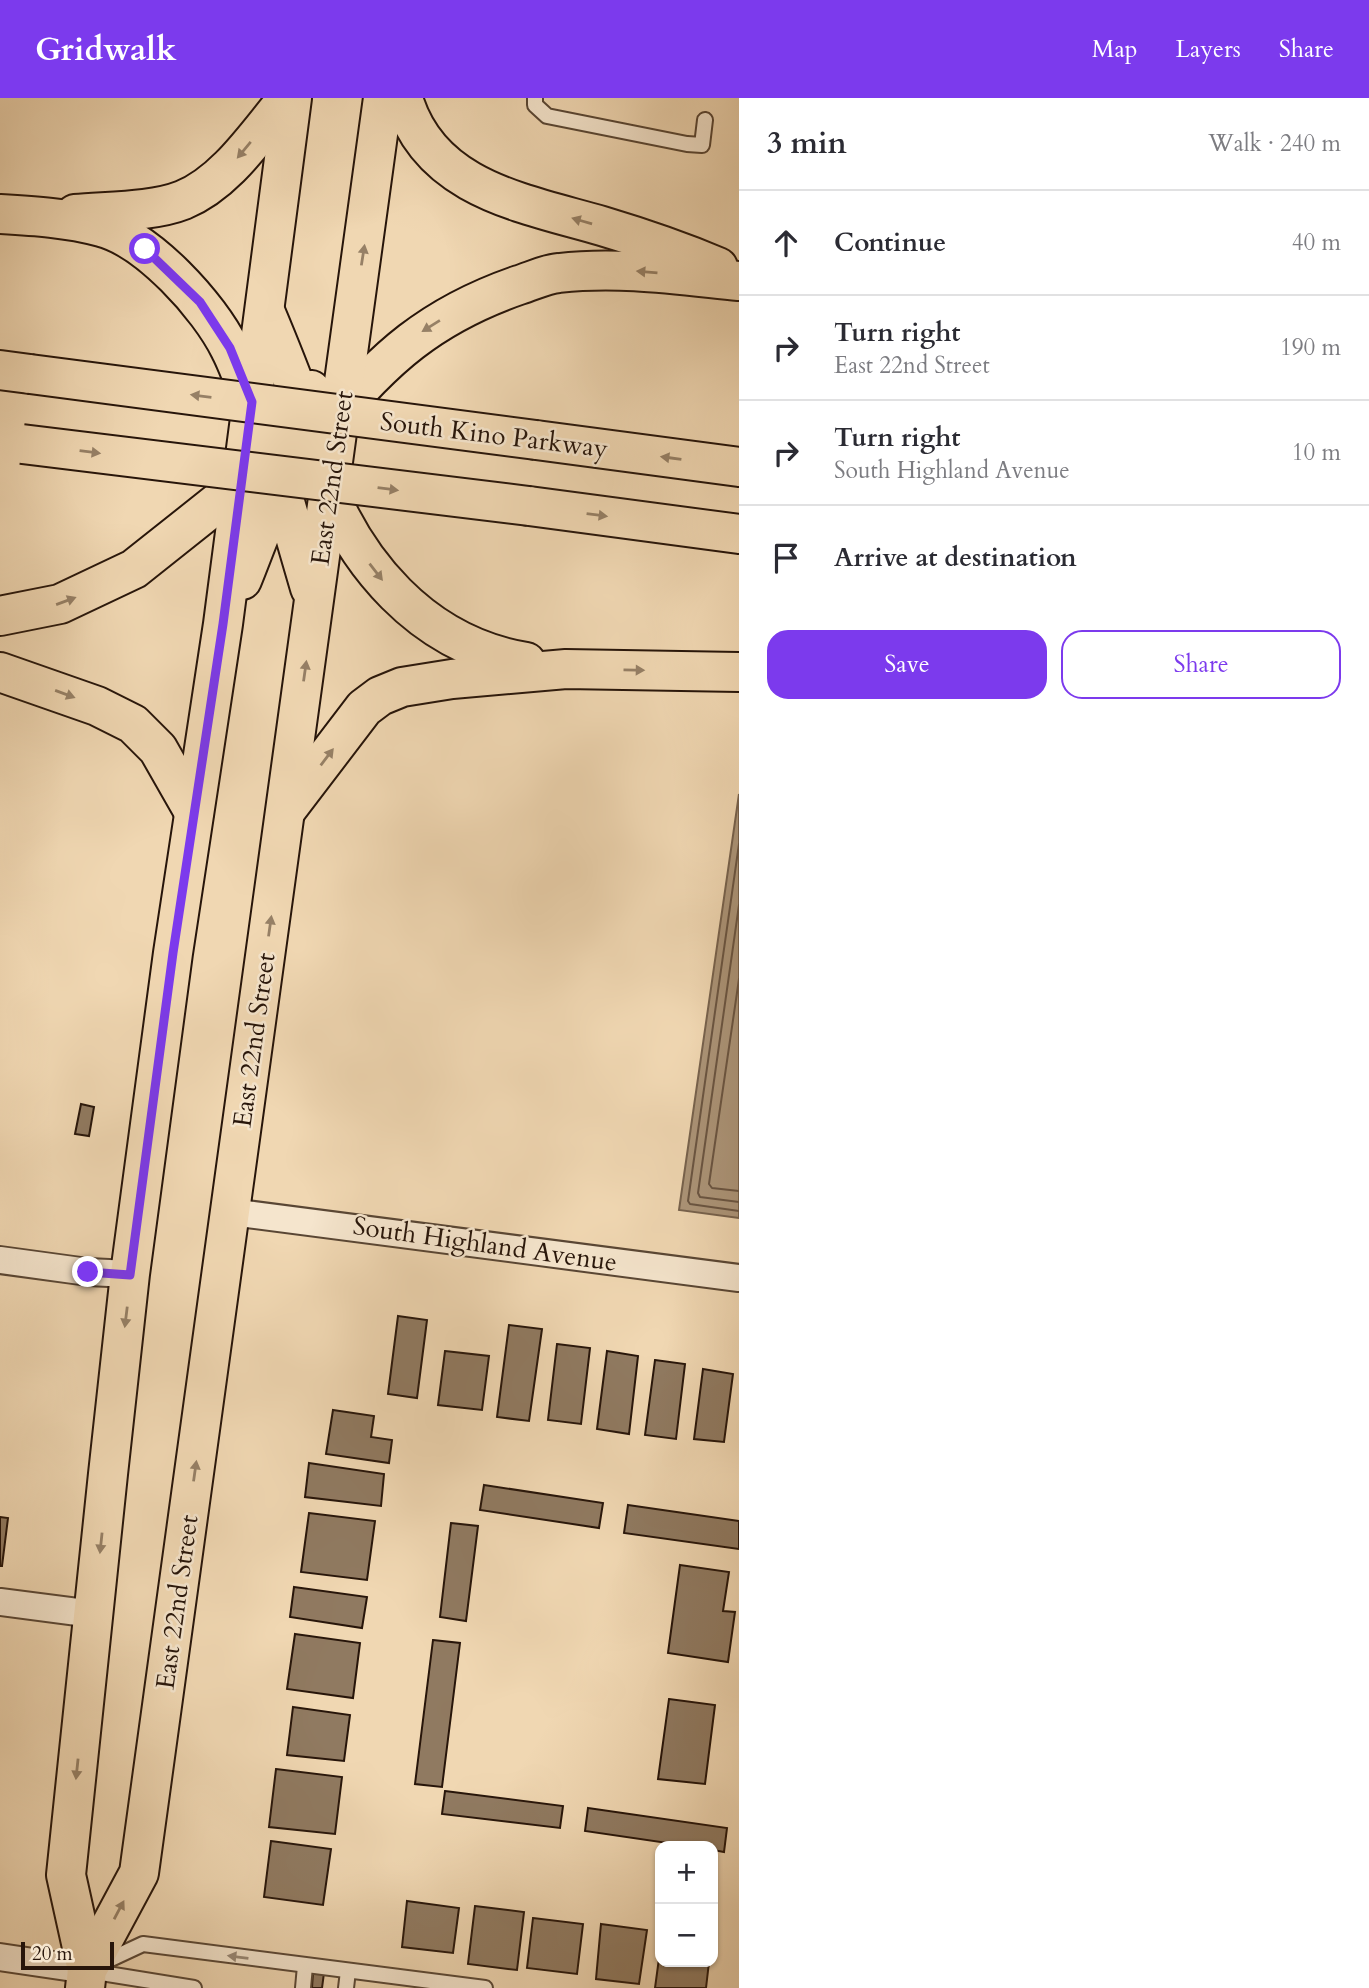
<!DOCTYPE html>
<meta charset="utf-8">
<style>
:root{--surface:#fff;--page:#f7f7f7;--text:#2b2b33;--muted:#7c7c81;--line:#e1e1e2;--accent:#7c3aed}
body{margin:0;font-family:Cardo,serif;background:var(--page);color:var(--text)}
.controls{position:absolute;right:21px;bottom:21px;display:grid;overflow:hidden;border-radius:14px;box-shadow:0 2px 5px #0004}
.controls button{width:63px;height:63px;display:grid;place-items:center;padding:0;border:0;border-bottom:2px solid var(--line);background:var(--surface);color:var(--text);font:35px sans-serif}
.scale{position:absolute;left:21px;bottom:18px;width:93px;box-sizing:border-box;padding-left:7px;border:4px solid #27150a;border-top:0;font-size:19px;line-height:24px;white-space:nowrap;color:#27150a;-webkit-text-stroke:5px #f5e5cd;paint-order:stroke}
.stop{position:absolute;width:21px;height:21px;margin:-16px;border:5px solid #7c3aed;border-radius:50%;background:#fff}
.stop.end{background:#7c3aed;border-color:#fff;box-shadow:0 2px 7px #0008}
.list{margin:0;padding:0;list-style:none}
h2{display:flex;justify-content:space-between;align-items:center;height:91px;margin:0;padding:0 28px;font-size:30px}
h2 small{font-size:23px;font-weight:400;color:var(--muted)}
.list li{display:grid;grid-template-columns:46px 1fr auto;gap:21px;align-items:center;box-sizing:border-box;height:105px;padding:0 28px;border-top:2px solid var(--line)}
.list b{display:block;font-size:26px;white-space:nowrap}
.list p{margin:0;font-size:23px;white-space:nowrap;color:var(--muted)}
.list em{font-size:23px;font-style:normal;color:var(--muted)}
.actions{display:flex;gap:14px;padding:21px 28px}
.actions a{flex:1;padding:16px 0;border:2px solid var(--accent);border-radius:21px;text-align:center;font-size:24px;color:var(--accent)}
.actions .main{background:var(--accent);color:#fff}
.icon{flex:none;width:38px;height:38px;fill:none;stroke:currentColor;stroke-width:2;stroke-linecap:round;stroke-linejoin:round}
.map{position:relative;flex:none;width:739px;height:1890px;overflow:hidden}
header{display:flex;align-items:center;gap:42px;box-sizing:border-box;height:98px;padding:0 35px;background:var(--accent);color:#fff}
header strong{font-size:33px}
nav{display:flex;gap:38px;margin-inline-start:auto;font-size:24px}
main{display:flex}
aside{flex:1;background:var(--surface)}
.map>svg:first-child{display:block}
</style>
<header>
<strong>Gridwalk</strong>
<nav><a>Map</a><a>Layers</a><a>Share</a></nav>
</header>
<main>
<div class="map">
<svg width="739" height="1890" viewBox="0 0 739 1890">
<rect width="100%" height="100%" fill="#f0d7b2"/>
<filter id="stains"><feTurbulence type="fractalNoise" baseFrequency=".00286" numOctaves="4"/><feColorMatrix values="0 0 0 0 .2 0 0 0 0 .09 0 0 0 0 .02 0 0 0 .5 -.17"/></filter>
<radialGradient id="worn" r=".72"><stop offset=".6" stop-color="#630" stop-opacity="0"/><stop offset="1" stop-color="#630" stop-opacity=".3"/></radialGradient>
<!-- water -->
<polygon fill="#ac9579" stroke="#77624d" stroke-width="2" points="739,696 739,1120 679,1112"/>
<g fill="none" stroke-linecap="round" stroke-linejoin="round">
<!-- shore -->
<g stroke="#6a5542" stroke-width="2">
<polyline points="739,746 688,1103 690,1106 739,1113"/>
<polyline points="739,807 698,1095 700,1099 739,1104"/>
<polyline points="739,881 709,1086 712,1090 739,1093"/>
</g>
</g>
<!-- building -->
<g fill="#907a61" stroke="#27150a" stroke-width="2">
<polygon points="81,1006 94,1009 89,1038 75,1036"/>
<polygon points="398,1218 427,1222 417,1300 388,1296"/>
<polygon points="509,1227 542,1231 529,1323 497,1319"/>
<polygon points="557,1246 590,1250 581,1326 548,1322"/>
<polygon points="445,1253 489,1258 482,1312 438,1307"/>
<polygon points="607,1253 638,1258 629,1336 597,1331"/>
<polygon points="655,1262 685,1266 676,1341 645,1337"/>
<polygon points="703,1271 733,1276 724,1344 694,1341"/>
<polygon points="333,1312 374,1318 371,1339 392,1342 389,1365 326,1356"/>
<polygon points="309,1365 384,1376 381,1408 305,1399"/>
<polygon points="484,1387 603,1405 599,1430 480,1412"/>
<polygon points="628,1407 739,1423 739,1451 624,1435"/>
<polygon points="309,1415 375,1423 367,1482 301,1474"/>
<polygon points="0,1419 8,1420 2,1468 0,1468"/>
<polygon points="451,1425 478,1428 466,1523 440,1519"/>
<polygon points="680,1467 729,1474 723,1513 735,1514 728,1564 668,1555"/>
<polygon points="294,1489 367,1499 362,1530 290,1519"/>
<polygon points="295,1536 360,1545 353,1600 287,1591"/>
<polygon points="433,1542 460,1545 442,1689 415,1686"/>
<polygon points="669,1601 715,1607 705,1686 658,1681"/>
<polygon points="293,1609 350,1617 344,1663 287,1657"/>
<polygon points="276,1671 342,1679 335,1736 269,1729"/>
<polygon points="445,1693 563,1708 560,1730 442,1716"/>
<polygon points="588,1710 727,1730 724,1754 713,1752 713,1748 688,1748 585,1733"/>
<polygon points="271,1743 331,1751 323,1807 264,1799"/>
<polygon points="407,1803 459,1810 453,1855 402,1849"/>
<polygon points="475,1808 524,1814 517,1872 468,1866"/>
<polygon points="533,1820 583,1826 577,1876 527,1870"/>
<polygon points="601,1826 647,1832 639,1886 596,1881"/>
<polygon points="660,1853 660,1864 709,1864 706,1890 655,1890"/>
<polygon points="313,1874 324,1875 322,1890 312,1890"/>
</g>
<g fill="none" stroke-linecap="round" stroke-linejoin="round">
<!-- service casing -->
<g stroke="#594634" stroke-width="18">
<g id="service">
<polyline points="535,0 535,7 547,18 687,46 702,47 705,22"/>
<polyline points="98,1867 143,1846 485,1890"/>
<polyline points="89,1873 194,1890"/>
<polyline points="303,1890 305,1868"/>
<polyline points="346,1890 348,1873"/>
</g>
</g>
<!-- minor casing -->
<g stroke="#594634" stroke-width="30">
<g id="minor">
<polyline points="231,1114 739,1180"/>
<polyline points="0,1162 88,1174 130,1176"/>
<polyline points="0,1504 93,1516"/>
<polyline points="0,1859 87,1872"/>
</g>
</g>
<!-- primary casing -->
<g stroke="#27150a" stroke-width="42">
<g id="primary">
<path d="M 403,0 C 429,91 523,105 602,128 C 642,140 680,153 718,169"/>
<path d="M 0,116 C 34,118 68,120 101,129 C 148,141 209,208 230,251 C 238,266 244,284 250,300"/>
<path d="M 75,116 C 108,113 153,114 183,102 C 227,84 258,35 288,0"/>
<path d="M 265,213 C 278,244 291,276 302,307 C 309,328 312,349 319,369 C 352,464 422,547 526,564"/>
<polyline points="0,272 30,276"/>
<polyline points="536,342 739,369"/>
<polyline points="278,380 310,490"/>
<polyline points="529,408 739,436"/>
<path d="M 242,482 C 254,453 266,416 282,389 C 294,369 311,349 326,330 C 383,260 432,217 519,187 C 532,183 546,176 559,175 C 619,168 679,177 739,183"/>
<polyline points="0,518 60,506 134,471 241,386 303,308 311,292"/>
<polyline points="0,574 97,608 133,626 158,651 194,714"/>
<polyline points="287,711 364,610 380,598 402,589 452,581 566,571 739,574"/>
<polyline points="87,1872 66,1777 108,1376 130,1176 173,855 223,526 292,0"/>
<polyline points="85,1890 87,1872 139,1775 383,0"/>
</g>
</g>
<!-- service -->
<use href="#service" stroke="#f5e5cd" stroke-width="14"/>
<!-- minor -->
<use href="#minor" stroke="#f5e5cd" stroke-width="26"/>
<!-- primary -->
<use href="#primary" stroke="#f0d7b2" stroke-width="38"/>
<!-- primary-bridge casing -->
<g stroke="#27150a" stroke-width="42" stroke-linecap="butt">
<g id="primary-bridge">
<polyline points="30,276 536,342"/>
<polyline points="22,346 529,408"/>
</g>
</g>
<!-- primary-bridge -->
<use href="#primary-bridge" stroke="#f0d7b2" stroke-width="38"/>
</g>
<!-- one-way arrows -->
<defs><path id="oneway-solid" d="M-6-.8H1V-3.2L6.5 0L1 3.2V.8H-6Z" transform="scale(1.75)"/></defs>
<g fill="#968066">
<use href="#oneway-solid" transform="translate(244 52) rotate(130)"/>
<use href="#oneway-solid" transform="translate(582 123) rotate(-164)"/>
<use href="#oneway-solid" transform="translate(363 157) rotate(-81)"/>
<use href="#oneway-solid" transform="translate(647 174) rotate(-175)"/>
<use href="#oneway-solid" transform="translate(431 228) rotate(148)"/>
<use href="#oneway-solid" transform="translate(201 298) rotate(-173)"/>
<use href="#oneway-solid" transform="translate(90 354) rotate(7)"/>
<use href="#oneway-solid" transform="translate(671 360) rotate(-172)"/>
<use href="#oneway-solid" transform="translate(388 391) rotate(7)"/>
<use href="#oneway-solid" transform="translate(597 417) rotate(7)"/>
<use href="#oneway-solid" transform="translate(376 474) rotate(52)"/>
<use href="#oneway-solid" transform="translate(66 503) rotate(-20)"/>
<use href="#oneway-solid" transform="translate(634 572) rotate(1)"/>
<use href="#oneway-solid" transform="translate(305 573) rotate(-82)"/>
<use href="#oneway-solid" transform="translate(65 596) rotate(20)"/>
<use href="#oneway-solid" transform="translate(327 659) rotate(-53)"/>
<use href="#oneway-solid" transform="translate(270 828) rotate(-82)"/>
<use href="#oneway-solid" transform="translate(126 1219) rotate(97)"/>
<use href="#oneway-solid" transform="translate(195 1373) rotate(-82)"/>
<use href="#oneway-solid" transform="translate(101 1445) rotate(96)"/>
<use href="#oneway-solid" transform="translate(77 1671) rotate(96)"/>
<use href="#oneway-solid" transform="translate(119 1812) rotate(-62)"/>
</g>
<use fill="#988775" href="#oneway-solid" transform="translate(238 1859) rotate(-173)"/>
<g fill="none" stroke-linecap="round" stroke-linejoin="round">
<!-- route -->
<polyline stroke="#7c3aed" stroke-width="9" points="88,1174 130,1177 173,855 223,526 252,304 230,250 200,204 145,151"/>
</g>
<g text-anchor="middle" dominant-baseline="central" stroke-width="5" stroke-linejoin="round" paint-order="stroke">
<!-- street labels -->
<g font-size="26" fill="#27150a" stroke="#f5e5cd">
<text transform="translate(494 337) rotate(7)">South Kino Parkway</text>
<text transform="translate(332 380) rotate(-82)">East 22nd Street</text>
<text transform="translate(254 942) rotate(-82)">East 22nd Street</text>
<text transform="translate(485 1146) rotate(8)">South Highland Avenue</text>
<text transform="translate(177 1504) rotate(-82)">East 22nd Street</text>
</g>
</g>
<rect width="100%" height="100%" filter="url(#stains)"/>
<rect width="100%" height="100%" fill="url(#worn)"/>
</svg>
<div class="controls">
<button>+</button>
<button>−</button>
</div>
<div class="scale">20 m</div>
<div class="stop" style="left:145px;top:151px"></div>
<div class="stop end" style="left:88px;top:1174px"></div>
</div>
<aside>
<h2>3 min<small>Walk · 240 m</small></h2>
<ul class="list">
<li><svg class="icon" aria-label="ahead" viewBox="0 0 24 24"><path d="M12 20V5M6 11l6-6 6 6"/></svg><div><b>Continue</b></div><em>40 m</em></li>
<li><svg class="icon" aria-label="right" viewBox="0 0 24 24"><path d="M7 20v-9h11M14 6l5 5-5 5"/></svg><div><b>Turn right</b><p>East 22nd Street</p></div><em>190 m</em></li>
<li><svg class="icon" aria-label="right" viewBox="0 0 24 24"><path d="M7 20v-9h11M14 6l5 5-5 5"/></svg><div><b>Turn right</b><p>South Highland Avenue</p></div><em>10 m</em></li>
<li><svg class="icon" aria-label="arrive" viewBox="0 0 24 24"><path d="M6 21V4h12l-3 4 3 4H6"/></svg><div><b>Arrive at destination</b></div></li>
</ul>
<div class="actions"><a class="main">Save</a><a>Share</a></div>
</aside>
</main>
